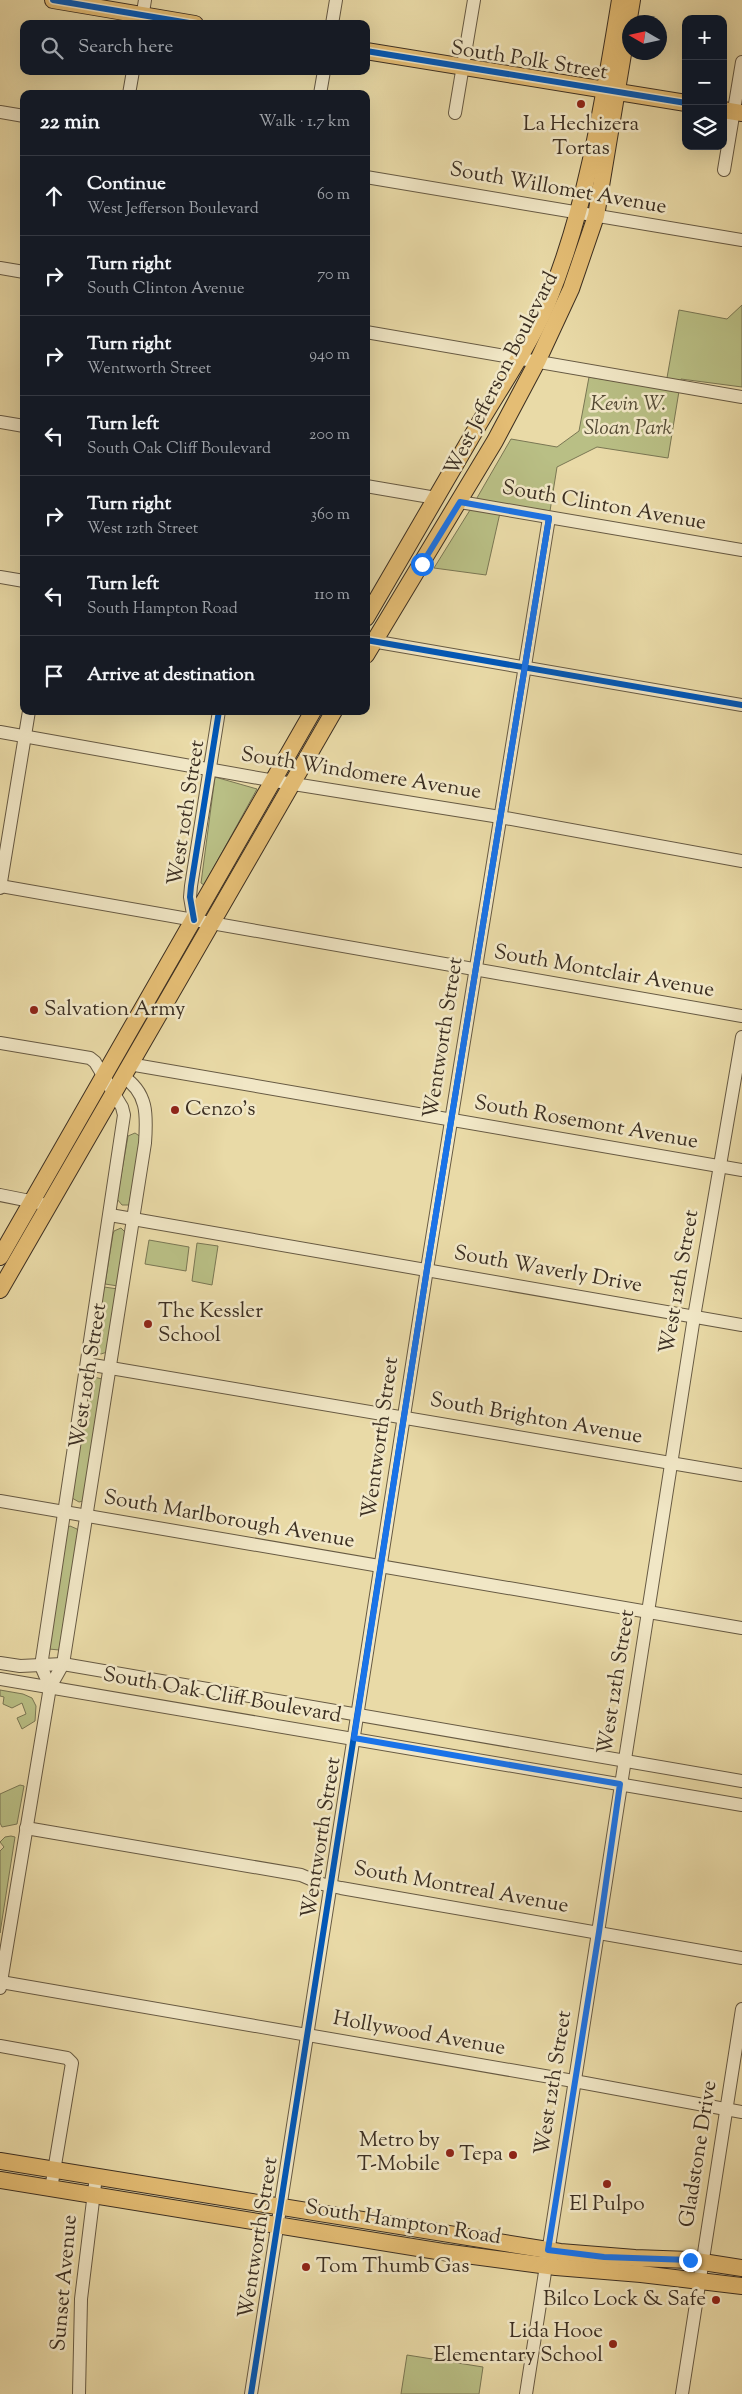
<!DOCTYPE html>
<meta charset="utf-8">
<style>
:root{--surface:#171b24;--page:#242831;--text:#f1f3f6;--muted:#9ea1a6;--line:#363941}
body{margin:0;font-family:"Sorts Mill Goudy",serif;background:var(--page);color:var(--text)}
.controls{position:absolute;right:15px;top:15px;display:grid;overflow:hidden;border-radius:10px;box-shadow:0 5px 20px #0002}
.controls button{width:45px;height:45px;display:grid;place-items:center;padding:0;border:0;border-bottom:1px solid var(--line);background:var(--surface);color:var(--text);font:25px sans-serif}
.compass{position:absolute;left:622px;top:15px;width:45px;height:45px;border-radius:50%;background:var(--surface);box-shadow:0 5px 20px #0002;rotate:279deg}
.stop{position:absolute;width:15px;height:15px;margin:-11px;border:4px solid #1a73e8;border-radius:50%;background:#fff}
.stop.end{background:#1a73e8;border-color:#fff;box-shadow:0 1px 5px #0008}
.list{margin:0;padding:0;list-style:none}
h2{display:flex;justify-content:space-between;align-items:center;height:65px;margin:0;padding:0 20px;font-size:21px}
h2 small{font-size:16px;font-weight:400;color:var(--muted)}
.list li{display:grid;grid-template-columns:32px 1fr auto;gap:15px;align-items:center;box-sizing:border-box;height:80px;padding:0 20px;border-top:1px solid var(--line)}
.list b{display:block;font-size:19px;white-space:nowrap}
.list p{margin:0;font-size:16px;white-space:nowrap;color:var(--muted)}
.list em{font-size:16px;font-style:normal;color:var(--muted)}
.icon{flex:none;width:28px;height:28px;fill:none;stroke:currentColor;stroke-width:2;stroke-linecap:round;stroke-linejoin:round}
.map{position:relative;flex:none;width:742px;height:2394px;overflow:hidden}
.search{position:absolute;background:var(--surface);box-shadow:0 5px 20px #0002;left:20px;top:20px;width:350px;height:55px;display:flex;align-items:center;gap:12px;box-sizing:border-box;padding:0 18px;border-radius:10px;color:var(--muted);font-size:19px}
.panel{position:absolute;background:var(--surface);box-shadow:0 5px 20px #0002;left:20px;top:90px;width:350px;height:625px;border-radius:10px}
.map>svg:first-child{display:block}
</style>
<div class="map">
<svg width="742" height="2394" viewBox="0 0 742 2394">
<rect width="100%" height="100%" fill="#e9daa7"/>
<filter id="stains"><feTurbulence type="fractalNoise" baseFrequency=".004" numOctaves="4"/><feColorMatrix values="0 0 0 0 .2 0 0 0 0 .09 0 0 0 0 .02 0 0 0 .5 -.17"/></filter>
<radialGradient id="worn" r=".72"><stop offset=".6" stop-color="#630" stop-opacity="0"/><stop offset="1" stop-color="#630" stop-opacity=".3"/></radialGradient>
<!-- green -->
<g fill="#b9bf85" stroke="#7a7754">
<polygon points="742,305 742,387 681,379 668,458 597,447 557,467 550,511 502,504 486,575 434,568 470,510 511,439 557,447 579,431 589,377 665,389 679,310 727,319"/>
<polygon points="215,777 257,789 204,885 201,883"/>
<polygon points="135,1133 141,1137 129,1205 122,1205 117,1199 128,1136"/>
<polygon points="121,1228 126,1233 118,1286 105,1284 113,1234 114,1231"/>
<polygon points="149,1240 189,1247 186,1271 145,1264"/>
<polygon points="197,1243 218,1246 212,1285 192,1281"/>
<polygon points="104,1287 118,1289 107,1352 101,1354 97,1352 95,1346"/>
<polygon points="94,1377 102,1379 83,1501 79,1502 72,1498 90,1382"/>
<polygon points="70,1526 77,1529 79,1532 59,1650 49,1649 67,1528"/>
<polygon points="0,1690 23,1694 32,1698 36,1706 35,1721 22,1729 17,1718 26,1714 22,1703 12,1708 3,1704 4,1697 0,1696"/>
<polygon points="20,1785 24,1786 17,1824 2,1827 0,1823 0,1794"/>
<polygon points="11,1836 15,1837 0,1933 0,1851 4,1847 0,1842 5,1837"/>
<polygon points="407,2355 483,2367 479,2394 401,2394"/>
</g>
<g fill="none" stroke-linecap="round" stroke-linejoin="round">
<!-- minor casing -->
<g stroke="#675a43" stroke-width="14">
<g id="minor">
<polyline points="141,24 145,0"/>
<polyline points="332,24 336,0"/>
<polyline points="129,94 133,71"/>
<polyline points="320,94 324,71"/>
<polyline points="0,112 24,116"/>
<polyline points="455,113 474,0"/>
<polyline points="724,170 742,62"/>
<polyline points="366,177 742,240"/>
<polyline points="0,268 24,272"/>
<polyline points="366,332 742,397"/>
<polyline points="0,422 24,426"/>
<polyline points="366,486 436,498"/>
<polyline points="460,502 742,550"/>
<polyline points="0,577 24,581"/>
<polyline points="366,640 742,705"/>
<polyline points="0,732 275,781 500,817 742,861"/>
<polyline points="0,886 742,1016"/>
<polyline points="0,888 29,711"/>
<polyline points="194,920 190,897 191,886 219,711"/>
<polyline points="0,1043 90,1058 95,1062 122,1107 124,1115 41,1666 50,1687"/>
<polyline points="129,1064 742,1170"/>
<polyline points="0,1195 40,1203"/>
<polyline points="110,1215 742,1325"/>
<polyline points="87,1364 742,1475"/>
<polyline points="0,1501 742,1628"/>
<polyline points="0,1663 20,1666 63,1664 742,1781"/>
<polyline points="0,1679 742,1805"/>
<polyline points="26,1828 301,1875 322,1884 341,1888 742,1958"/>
<polyline points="1,1982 585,2083 742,2112"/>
<path d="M 0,1988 L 50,1687 L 63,1664 L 145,1143 C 147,1115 148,1092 122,1076"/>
<polyline points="0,2046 67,2058 72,2063 51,2189"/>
<polyline points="79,2394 81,2299 96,2176"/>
<polyline points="251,2394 427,1269 549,518"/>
<polyline points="526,2394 694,1317 742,1037"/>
<polyline points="682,2394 742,2009"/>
</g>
</g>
<!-- major casing -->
<g stroke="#3c2f22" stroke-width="18">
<g id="major">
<polyline points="53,0 195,24"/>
<polyline points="366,51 686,103"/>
<polyline points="723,110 742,113"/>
<path d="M 366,618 C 403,555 439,492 476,429 C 500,388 528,348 547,304 C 587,207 603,103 620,0"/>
<polyline points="366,655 495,441 538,360 571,289 596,216 632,0"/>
<polyline points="0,1257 313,711"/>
<polyline points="0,1290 334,711"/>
<polyline points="0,2161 560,2252 635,2258 690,2260 742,2268"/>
<polyline points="0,2180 443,2252 556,2267 641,2274 742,2286"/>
</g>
</g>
<!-- minor -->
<use href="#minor" stroke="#f1e7c6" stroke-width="12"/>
<!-- major -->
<use href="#major" stroke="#e4bd74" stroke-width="16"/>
<!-- cycleway casing -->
<g stroke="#f1e7c6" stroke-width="9">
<g id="cycleway">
<polyline points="53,0 195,24"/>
<polyline points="366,51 686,103"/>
<polyline points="366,640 742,705"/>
<polyline points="194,920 190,897 191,886 219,711"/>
<polyline points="251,2394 427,1269 549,518"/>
</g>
</g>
<!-- cycleway -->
<use href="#cycleway" stroke="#0057b8" stroke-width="6"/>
</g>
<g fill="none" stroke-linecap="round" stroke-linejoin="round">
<!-- route -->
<polyline stroke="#1a73e8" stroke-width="6" points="422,564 460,502 549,518 427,1269 354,1738 620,1784 599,1932 548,2250 604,2257 690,2260"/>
</g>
<!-- markers -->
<g fill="#8f2418" stroke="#f1e7c6" stroke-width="2">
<circle cx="581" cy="104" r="5"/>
<circle cx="34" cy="1010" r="5"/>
<circle cx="175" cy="1110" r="5"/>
<circle cx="148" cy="1324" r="5"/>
<circle cx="450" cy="2153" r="5"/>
<circle cx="513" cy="2155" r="5"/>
<circle cx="607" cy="2184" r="5"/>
<circle cx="306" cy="2267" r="5"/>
<circle cx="716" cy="2300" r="5"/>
<circle cx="613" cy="2344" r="5"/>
</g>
<g text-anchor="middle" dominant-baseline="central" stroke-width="5" stroke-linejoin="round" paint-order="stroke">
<!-- street labels -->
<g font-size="21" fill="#3c2f22" stroke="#f1e7c6">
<text transform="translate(529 61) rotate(9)">South Polk Street</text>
<text transform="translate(558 189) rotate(10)">South Willomet Avenue</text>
<text transform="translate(502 374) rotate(-63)">West Jefferson Boulevard</text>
<text transform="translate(604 506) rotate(10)">South Clinton Avenue</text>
<text transform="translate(361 774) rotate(9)">South Windomere Avenue</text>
<text transform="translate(187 813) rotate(-81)">West 10th Street</text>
<text transform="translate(604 972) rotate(10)">South Montclair Avenue</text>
<text transform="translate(444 1038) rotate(-81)">Wentworth Street</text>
<text transform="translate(586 1123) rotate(10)">South Rosemont Avenue</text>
<text transform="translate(548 1270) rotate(10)">South Waverly Drive</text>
<text transform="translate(680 1282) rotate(-80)">West 12th Street</text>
<text transform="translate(89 1376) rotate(-81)">West 10th Street</text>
<text transform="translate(536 1419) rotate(10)">South Brighton Avenue</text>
<text transform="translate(381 1438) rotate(-82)">Wentworth Street</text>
<text transform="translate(229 1520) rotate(10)">South Marlborough Avenue</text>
<text transform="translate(617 1682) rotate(-81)">West 12th Street</text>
<text transform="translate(222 1696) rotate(10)">South Oak Cliff Boulevard</text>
<text transform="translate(322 1838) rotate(-81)">Wentworth Street</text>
<text transform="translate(461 1888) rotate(10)">South Montreal Avenue</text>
<text transform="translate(419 2034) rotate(10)">Hollywood Avenue</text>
<text transform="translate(554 2083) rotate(-81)">West 12th Street</text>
<text transform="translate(699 2154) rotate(-81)">Gladstone Drive</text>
<text transform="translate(403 2223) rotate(9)">South Hampton Road</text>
<text transform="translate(259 2238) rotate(-81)">Wentworth Street</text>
<text transform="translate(65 2283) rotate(-85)">Sunset Avenue</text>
</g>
<!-- poi labels -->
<g font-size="21" fill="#3c2f22" stroke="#f1e7c6" text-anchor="start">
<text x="581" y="125" text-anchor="middle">La Hechizera<tspan x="581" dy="24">Tortas</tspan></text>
<text x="44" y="1010">Salvation Army</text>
<text x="185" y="1110">Cenzo's</text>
<text x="158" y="1312">The Kessler<tspan x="158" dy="24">School</tspan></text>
<text x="440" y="2141" text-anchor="end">Metro by<tspan x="440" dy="24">T-Mobile</tspan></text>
<text x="503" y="2155" text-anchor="end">Tepa</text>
<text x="607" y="2205" text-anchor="middle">El Pulpo</text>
<text x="316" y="2267">Tom Thumb Gas</text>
<text x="706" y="2300" text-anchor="end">Bilco Lock &amp; Safe</text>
<text x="603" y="2332" text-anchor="end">Lida Hooe<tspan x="603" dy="24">Elementary School</tspan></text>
</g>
<!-- park labels -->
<g font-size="21" font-style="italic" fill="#554c36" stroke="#f1e7c6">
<text x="628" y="405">Kevin W.<tspan x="628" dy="24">Sloan Park</tspan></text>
</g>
</g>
<rect width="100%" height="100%" filter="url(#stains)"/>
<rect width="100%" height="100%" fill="url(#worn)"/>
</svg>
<div class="controls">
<button>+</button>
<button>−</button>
<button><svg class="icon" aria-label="layers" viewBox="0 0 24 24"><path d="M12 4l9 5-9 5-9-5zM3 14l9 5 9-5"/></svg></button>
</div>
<svg class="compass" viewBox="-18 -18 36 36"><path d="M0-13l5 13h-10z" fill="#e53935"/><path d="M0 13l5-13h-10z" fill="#9ea1a6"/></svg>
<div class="stop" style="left:422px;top:564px"></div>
<div class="stop end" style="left:690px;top:2260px"></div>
<div class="search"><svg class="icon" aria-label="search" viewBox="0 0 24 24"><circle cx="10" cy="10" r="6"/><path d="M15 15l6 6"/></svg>Search here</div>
<section class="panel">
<h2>22 min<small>Walk · 1.7 km</small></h2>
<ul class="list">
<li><svg class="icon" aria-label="ahead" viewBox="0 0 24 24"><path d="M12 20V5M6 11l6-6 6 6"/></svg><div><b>Continue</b><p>West Jefferson Boulevard</p></div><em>60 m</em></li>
<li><svg class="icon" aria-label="right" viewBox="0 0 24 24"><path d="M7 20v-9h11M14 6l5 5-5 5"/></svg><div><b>Turn right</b><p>South Clinton Avenue</p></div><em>70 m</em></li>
<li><svg class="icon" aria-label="right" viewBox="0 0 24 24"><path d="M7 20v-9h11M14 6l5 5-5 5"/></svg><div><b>Turn right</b><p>Wentworth Street</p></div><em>940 m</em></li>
<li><svg class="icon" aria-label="left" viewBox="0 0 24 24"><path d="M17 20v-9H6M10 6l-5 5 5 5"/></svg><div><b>Turn left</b><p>South Oak Cliff Boulevard</p></div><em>200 m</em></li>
<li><svg class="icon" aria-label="right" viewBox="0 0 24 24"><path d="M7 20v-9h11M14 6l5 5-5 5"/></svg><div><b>Turn right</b><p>West 12th Street</p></div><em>360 m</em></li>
<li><svg class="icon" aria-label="left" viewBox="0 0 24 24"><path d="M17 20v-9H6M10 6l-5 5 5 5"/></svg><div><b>Turn left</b><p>South Hampton Road</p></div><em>110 m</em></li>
<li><svg class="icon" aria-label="arrive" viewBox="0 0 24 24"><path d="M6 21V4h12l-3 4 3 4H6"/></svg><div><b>Arrive at destination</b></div></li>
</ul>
</section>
</div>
